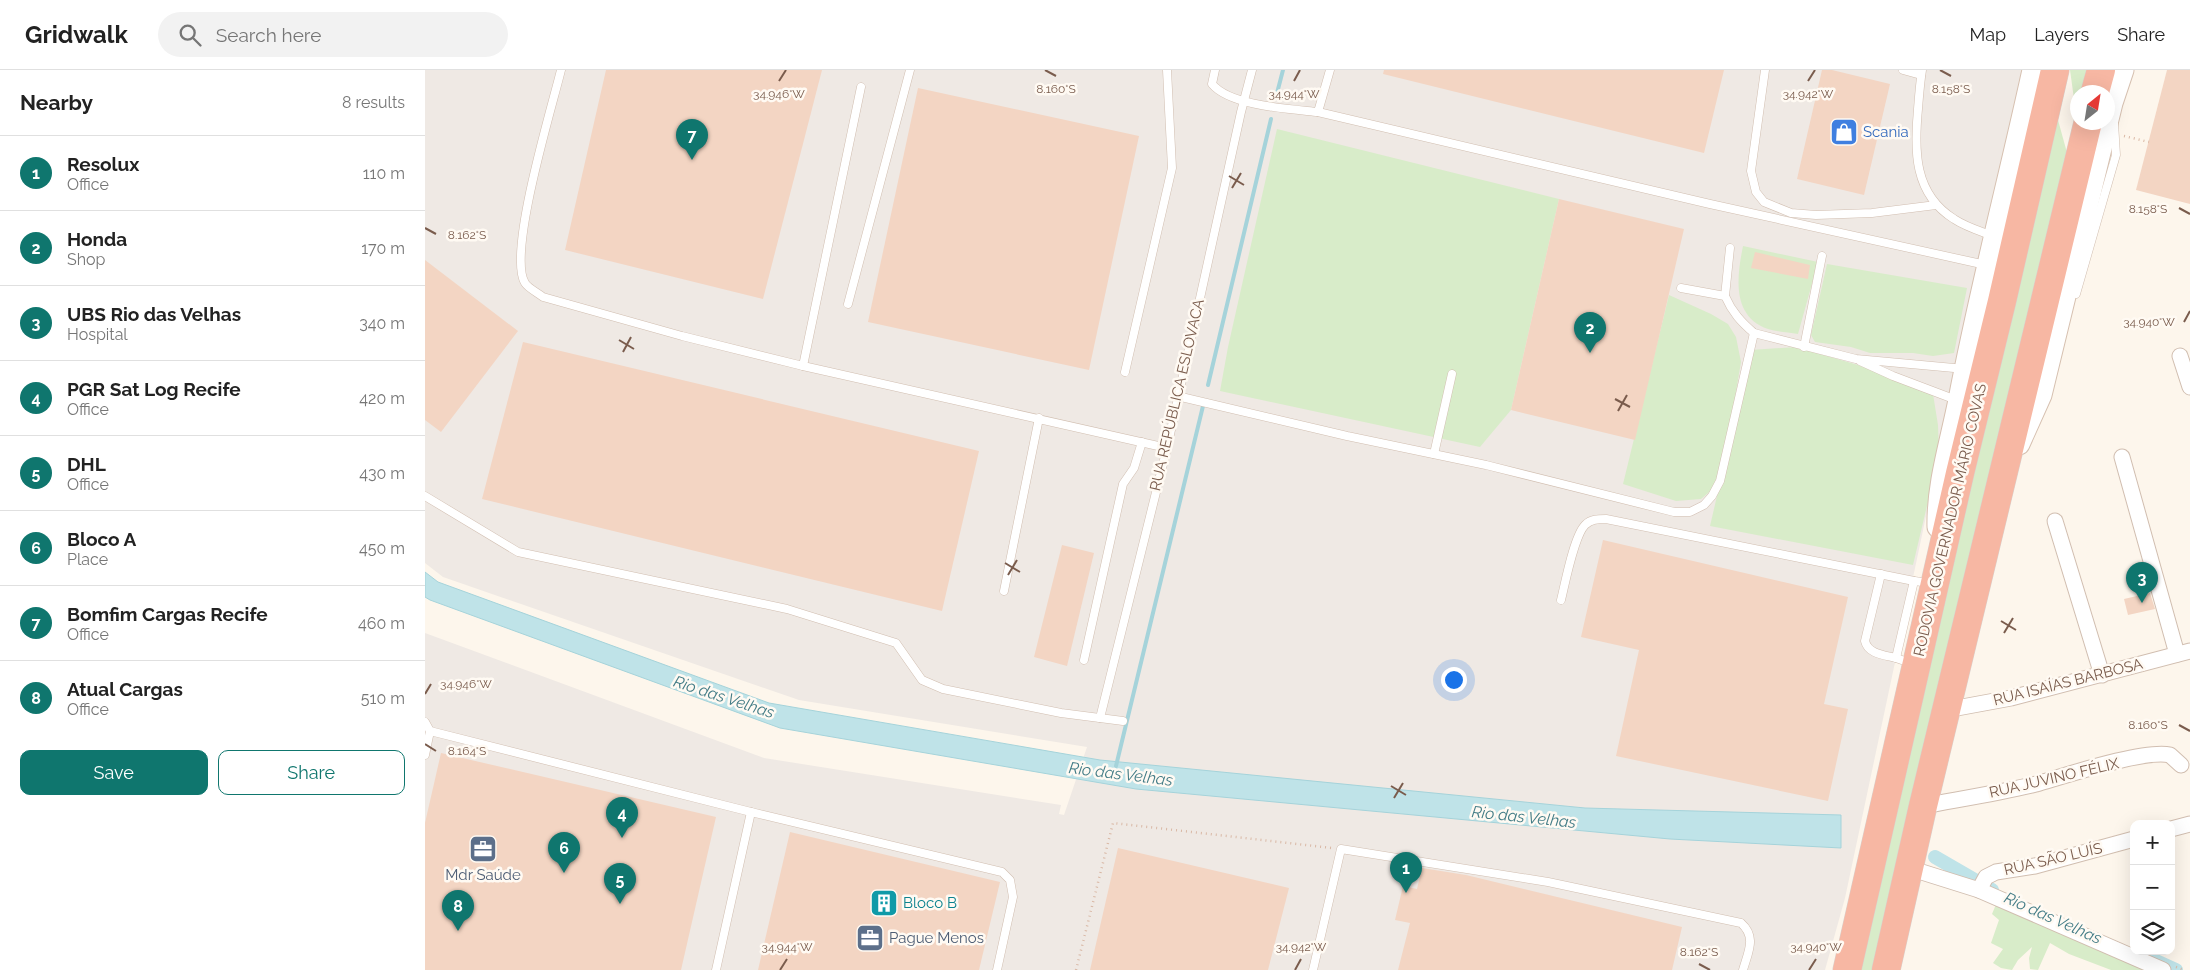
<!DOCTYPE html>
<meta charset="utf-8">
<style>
:root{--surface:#fff;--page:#f2f2f2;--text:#222;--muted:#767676;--line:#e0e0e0;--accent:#0f766e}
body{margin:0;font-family:Raleway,sans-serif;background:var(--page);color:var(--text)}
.controls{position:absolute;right:15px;bottom:15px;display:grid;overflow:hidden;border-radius:10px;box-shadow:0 5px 20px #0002}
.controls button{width:45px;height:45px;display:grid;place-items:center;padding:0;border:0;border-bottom:1px solid var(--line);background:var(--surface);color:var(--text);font:25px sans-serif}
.compass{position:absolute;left:1645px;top:15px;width:45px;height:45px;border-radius:50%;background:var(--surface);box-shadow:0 5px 20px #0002;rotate:30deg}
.you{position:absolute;left:1028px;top:609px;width:18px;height:18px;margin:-12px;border:4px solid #fff;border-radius:50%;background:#1a73e8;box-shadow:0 0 0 8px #1a73e833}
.badge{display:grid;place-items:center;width:32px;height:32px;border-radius:50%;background:var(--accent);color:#fff;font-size:16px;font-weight:700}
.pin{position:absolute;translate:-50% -41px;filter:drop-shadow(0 1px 2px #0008)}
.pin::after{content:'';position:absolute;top:26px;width:18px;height:15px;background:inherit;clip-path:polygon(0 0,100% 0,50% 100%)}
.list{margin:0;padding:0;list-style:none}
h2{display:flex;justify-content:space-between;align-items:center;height:65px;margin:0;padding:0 20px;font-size:21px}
h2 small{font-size:16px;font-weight:400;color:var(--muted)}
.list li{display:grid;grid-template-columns:32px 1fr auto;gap:15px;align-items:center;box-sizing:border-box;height:75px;padding:0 20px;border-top:1px solid var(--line)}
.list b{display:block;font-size:19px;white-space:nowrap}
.list p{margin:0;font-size:16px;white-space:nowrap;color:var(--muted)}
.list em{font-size:16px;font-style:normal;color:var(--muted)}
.actions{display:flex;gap:10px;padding:15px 20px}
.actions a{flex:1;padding:11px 0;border:1px solid var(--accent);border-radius:10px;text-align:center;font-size:18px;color:var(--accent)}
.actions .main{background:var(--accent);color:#fff}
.icon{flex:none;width:28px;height:28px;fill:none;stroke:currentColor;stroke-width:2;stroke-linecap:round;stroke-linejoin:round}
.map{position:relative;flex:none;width:1765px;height:900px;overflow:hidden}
header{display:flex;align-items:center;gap:30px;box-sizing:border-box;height:70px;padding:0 25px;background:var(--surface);border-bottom:1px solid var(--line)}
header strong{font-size:24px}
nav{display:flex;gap:28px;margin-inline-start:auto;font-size:18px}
.search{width:350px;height:45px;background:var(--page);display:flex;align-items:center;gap:12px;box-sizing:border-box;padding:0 18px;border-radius:28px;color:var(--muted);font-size:19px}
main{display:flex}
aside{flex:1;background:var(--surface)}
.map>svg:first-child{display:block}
</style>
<header>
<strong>Gridwalk</strong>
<div class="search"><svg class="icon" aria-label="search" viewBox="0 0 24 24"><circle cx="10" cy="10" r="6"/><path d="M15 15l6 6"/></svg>Search here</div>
<nav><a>Map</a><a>Layers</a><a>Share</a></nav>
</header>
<main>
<aside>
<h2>Nearby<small>8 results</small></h2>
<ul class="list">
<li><span class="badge">1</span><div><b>Resolux</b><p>Office</p></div><em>110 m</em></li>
<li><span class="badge">2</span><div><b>Honda</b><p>Shop</p></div><em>170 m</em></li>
<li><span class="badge">3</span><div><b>UBS Rio das Velhas</b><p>Hospital</p></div><em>340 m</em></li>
<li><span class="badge">4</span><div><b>PGR Sat Log Recife</b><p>Office</p></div><em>420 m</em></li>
<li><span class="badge">5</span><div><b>DHL</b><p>Office</p></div><em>430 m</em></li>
<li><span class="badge">6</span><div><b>Bloco A</b><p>Place</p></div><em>450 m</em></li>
<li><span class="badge">7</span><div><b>Bomfim Cargas Recife</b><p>Office</p></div><em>460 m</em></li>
<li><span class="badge">8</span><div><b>Atual Cargas</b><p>Office</p></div><em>510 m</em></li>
</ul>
<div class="actions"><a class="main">Save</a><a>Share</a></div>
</aside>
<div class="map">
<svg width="1765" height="900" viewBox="0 0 1765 900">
<rect width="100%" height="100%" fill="#fdf6ec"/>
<!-- industrial -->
<polygon fill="#efe9e4" points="0,0 1601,0 1514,385 1420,828 1400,900 0,900 0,563 339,688 636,735 634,744 639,745 662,677 374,630 18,507 0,493"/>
<!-- green -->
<g fill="#d8ecc9">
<polygon points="1645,0 1670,0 1664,22 1652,22 1654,65"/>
<polygon points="1633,50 1644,90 1449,900 1430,900 1607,141"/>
<polygon points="852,59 1134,129 1086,340 1055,377 795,321 803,277"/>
<path d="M 1318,176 L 1393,192 L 1373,264 C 1363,262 1352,262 1343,259 C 1306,246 1312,206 1318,176 Z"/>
<polygon points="1402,194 1542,218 1529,283 1508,286 1488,283 1445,283 1426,277 1390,272 1386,265"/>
<polygon points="1244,225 1286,244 1303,254 1311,267 1316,292 1298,399 1325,280 1371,277 1433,295 1508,324 1513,355 1514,385 1488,495 1285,456 1295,413 1276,429 1251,431 1198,414"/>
<polygon points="1572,832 1730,900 1686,900 1644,884 1625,873 1613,900 1605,899 1604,888 1607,877 1593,890 1587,900 1576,898 1568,893 1578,879 1566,873 1574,850 1567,844"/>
</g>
<!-- water -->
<polygon fill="#bfe3e8" stroke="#a5d3da" points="0,502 13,512 344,633 675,690 1160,738 1416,745 1416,778 1245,769 711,719 355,658 5,530 0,527"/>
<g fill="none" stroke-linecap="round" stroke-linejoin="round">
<!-- stream -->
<g stroke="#a5d3da" stroke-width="4">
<polyline points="851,27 858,0"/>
<polyline points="783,315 846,49"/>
<polyline points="691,696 778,336"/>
</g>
<!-- canal -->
<g stroke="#bfe3e8" stroke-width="14">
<polyline points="1510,787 1567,820"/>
<polyline points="1729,890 1751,900"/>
</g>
</g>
<!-- building -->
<g fill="#f3d5c3">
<polygon points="181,0 397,0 338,229 140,180"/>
<polygon points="959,0 1299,0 1279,83 958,4"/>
<polygon points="1397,0 1407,0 1465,14 1439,125 1372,109"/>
<polygon points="1742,0 1765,0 1765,134 1711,120"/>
<polygon points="493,18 714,66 664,300 443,252"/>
<polygon points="1134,129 1259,159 1210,370 1086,340"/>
<polygon points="1330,182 1385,195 1383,209 1326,198"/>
<polygon points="0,190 93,261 16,362 0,350"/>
<polygon points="98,272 554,381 517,541 57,429"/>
<polygon points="1178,470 1423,527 1399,634 1423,639 1403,731 1191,686 1214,580 1156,567"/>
<polygon points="637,475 669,483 642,596 609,587"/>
<polygon points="1725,523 1730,539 1703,545 1699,529"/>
<polygon points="16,683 291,747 256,900 0,900 0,753"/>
<polygon points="365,762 575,812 554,900 333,900"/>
<polygon points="693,778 864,818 843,900 665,900"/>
<polygon points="997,798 1041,805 1257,857 1247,900 973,900 985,853 970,850 978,816 992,819"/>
</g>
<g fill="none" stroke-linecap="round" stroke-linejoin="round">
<!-- lane casing -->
<g stroke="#d1beb0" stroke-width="9">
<g id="lane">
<path d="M 136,0 C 127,37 82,184 100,213 C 103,218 113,223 118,227 L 257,266 L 378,296"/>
<path d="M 790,0 L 787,14 C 805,36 865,39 893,42 L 905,0"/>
<polyline points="1340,0 1326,101 1331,122 1339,132 1366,143 1391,145 1447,143 1511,135"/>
<polyline points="1478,0 1496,5"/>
<path d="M 1497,0 C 1495,13 1494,26 1493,39 C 1489,81 1489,124 1529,149 C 1541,157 1555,161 1568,166"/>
<polyline points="436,17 378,296 742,378"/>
<polyline points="893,42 1285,134 1561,195"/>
<path d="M 1256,218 L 1300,226 C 1307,242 1316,252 1329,263"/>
<polyline points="1651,224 1691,85 1689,53"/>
<polyline points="1300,226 1305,178"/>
<polyline points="423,234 485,0"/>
<polyline points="1379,277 1397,186"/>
<polyline points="1435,291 1468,306 1534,331"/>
<polyline points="700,302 747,98 742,0"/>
<polyline points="752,326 922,366 1061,395 1249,442 1265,442 1279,435 1287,426 1295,411 1329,263 1431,289 1540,299"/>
<polyline points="1009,384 1027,304"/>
<polyline points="0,426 93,482 362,539 471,573 497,610 518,619 636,643 698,651"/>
<path d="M 1456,504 L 1440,571 C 1443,584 1459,585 1471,588"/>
<polyline points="579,521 614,348"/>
<path d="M 1136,530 C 1140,514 1149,466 1160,455 C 1166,449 1173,449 1181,449 L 1489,511"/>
<polyline points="659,590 698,414 709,398 717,372"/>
<polyline points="1488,594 1471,588 1489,511 1506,513"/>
<polyline points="675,648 742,378 816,42 827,0"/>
<polyline points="0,652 5,661 326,742 577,802 585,810 588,827 572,900"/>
<polyline points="0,685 5,661"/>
<polyline points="291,900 326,742"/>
<path d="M 888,900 L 916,779 L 1123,812 L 1316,853 C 1332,867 1323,882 1318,900"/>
</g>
</g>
<!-- street casing -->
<g stroke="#d1beb0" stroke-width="17">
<g id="street">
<polyline points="1755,286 1765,317"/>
<polyline points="1697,387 1752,584"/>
<polyline points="1630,451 1677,605"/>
<polyline points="1521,640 1586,628 1765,581"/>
<path d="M 1498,736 C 1535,729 1574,723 1611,714 C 1639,706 1720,679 1745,685 L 1756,695"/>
<polyline points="1746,759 1765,754"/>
<polyline points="1484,798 1554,820 1738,900"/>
<polyline points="1554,820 1561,807 1571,802 1610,796 1709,769"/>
</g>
</g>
<!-- secondary casing -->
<g stroke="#d6c0b0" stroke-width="23">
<g id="secondary">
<polyline points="1594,374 1616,325 1687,33 1698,0"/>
<path d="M 1513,457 C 1512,414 1526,371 1534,330 C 1555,219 1584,110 1608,0"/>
</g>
</g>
<!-- highway casing -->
<g stroke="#dad1cd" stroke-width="29">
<g id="highway">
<polyline points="1670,22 1676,0"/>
<polyline points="1422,900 1535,403 1577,231 1630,0"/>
<polyline points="1461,900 1498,736 1663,52"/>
</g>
</g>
<!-- path -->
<g stroke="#d9b8a5" stroke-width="2.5" stroke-dasharray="1 4" stroke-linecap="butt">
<polyline points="1699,66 1724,72"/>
<polyline points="1751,897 1759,900"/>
<polyline points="651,900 688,753 907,778"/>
</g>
<!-- lane -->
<use href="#lane" stroke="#fff" stroke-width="8"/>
<!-- street -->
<use href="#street" stroke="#fff" stroke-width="15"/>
<!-- secondary -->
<use href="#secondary" stroke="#fff" stroke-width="21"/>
<!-- highway -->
<use href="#highway" stroke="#f7b7a3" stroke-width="28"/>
</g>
<!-- ticks -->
<path fill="none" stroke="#7a5c4d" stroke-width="2" d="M 620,0 L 631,6M 1515,0 L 1526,6M 354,11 L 361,0M 869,11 L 875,0M 1383,11 L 1390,0M 804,106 L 819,115M 807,118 L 816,103M 1754,138 L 1765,144M 0,158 L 11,164M 1759,252 L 1765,241M 194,270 L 209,279M 198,282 L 206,267M 1190,329 L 1205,337M 1193,341 L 1202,325M 580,493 L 595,502M 583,505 L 592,490M 1576,551 L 1591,560M 1579,563 L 1588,548M 0,624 L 6,614M 1754,655 L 1765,661M 0,674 L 11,681M 966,716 L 981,725M 969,728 L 978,713M 1274,894 L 1285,900M 355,900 L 362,889M 870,900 L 876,889M 1384,900 L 1391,889"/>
<!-- icons -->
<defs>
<g id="shop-square" transform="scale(1.4375)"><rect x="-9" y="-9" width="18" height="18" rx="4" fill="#3f7fe0" stroke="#fffaf3"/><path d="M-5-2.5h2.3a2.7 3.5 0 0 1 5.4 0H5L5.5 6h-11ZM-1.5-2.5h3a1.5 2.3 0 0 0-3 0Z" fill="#fff"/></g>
<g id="office-square" transform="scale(1.4375)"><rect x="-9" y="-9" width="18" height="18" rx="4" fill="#5c6f8a" stroke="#fffaf3"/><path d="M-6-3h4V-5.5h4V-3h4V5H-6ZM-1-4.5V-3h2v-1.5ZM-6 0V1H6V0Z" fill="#fff"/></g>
<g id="building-square" transform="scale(1.4375)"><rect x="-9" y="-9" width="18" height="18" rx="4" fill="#0f9aa8" stroke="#fffaf3"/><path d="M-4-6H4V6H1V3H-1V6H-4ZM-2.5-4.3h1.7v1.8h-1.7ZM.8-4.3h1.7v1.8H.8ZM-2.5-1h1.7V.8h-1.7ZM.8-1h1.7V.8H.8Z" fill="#fff"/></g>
</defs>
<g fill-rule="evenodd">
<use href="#shop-square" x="1419" y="62"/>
<use href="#office-square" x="58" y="779"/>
<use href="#building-square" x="459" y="833"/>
<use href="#office-square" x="445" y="868"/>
</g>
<g text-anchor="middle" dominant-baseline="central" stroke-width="5" stroke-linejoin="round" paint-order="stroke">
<!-- shop labels -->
<g font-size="15" fill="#366cbe" stroke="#fffaf3" text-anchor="start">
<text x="1438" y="62">Scania</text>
</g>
<!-- street labels -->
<g font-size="15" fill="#7a5c4d" stroke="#fffaf3">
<text transform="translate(752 325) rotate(-77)">RUA REPÚBLICA ESLOVACA</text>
<text transform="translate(1525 450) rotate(-77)">RODOVIA GOVERNADOR MÁRIO COVAS</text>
<text transform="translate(1643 612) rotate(-14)">RUA ISAÍAS BARBOSA</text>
<text transform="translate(1629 708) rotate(-13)">RUA JUVINO FÉLIX</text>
<text transform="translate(1628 789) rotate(-13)">RUA SÃO LUÍS</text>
</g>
<!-- service labels -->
<g font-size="15" fill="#4e5e75" stroke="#fffaf3">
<text x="58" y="805">Mdr Saúde</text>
<text x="464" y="868" text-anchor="start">Pague Menos</text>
</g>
<!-- culture labels -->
<g font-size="15" fill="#0d838f" stroke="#fffaf3" text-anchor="start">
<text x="478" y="833">Bloco B</text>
</g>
<!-- water labels -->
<g font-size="16" font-style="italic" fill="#437c86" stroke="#fffaf3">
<text transform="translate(299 627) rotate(18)">Rio das Velhas</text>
<text transform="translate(696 704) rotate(7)">Rio das Velhas</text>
<text transform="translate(1099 747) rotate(6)">Rio das Velhas</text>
<text transform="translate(1628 848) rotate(24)">Rio das Velhas</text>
</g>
</g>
<g font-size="12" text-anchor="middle" fill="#7a5c4d" stroke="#fffaf3" stroke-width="5" stroke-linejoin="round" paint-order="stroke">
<text x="631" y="23">8.160°S</text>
<text x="1526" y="23">8.158°S</text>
<text x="354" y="28">34.946°W</text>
<text x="869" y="28">34.944°W</text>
<text x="1383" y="28">34.942°W</text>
<text x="1723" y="143">8.158°S</text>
<text x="42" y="169">8.162°S</text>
<text x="1724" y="256">34.940°W</text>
<text x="41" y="618">34.946°W</text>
<text x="1723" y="659">8.160°S</text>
<text x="42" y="685">8.164°S</text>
<text x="362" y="881">34.944°W</text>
<text x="876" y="881">34.942°W</text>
<text x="1391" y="881">34.940°W</text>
<text x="1274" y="886">8.162°S</text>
</g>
</svg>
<div class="controls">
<button>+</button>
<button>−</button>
<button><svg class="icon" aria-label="layers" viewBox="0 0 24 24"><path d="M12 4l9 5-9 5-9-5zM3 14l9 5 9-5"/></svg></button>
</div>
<svg class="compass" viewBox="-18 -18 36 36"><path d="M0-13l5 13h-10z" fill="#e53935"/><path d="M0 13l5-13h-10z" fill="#767676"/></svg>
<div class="you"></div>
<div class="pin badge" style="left:981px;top:823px">1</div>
<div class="pin badge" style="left:1165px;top:283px">2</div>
<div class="pin badge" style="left:1717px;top:533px">3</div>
<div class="pin badge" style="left:197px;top:768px">4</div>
<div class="pin badge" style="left:195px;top:834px">5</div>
<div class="pin badge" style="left:139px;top:803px">6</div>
<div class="pin badge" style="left:267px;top:90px">7</div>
<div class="pin badge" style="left:33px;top:861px">8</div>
</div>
</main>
